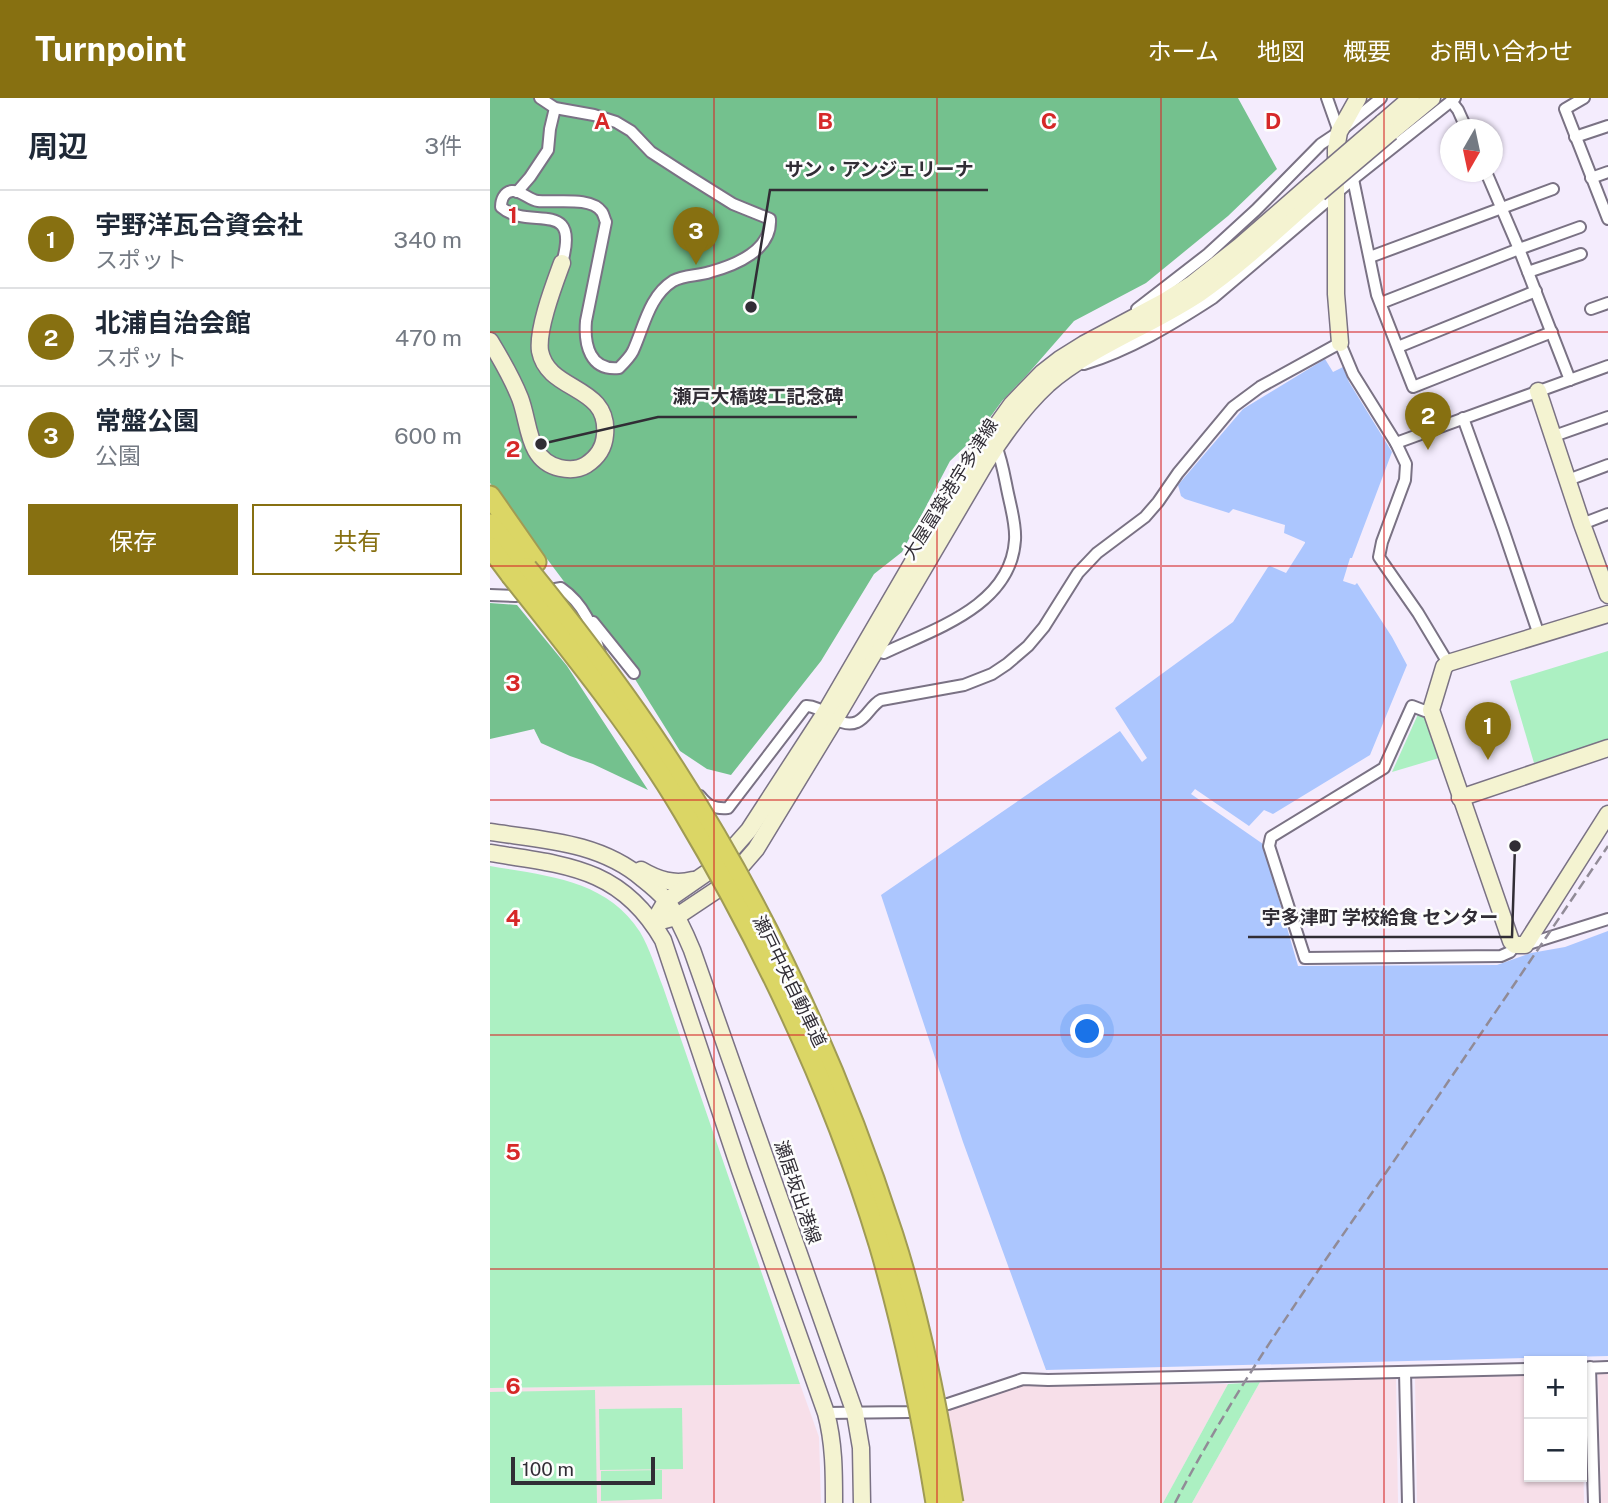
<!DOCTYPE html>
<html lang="ja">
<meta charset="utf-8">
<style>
:root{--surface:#fff;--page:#f2f2f3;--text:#1f2937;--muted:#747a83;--line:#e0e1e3;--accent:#877011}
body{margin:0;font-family:"Public Sans","Noto Sans JP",sans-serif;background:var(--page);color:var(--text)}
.controls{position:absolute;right:21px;bottom:21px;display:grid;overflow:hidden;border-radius:0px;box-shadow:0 2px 5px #0004}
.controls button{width:63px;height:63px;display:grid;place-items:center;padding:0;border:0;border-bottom:2px solid var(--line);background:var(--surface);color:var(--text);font:35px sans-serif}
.compass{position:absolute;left:950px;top:21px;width:63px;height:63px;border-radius:50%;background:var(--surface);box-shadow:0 2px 5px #0004;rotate:189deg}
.scale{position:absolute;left:21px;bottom:18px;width:144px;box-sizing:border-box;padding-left:7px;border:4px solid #312d35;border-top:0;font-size:19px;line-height:24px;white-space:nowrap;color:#312d35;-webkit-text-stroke:5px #fdfdfd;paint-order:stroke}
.you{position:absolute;left:598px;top:934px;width:24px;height:24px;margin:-18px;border:5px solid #fff;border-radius:50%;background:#1a73e8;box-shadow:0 0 0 10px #1a73e833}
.badge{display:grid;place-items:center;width:46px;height:46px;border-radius:50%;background:var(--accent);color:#fff;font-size:23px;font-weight:700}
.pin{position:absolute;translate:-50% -58px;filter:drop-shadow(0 2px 4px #0008)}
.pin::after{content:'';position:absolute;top:37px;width:24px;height:21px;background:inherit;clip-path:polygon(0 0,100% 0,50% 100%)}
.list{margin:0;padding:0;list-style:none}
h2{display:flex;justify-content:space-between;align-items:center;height:91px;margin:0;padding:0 28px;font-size:30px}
h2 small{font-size:23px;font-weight:400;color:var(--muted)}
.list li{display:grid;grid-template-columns:46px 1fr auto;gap:21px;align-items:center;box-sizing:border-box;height:98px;padding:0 28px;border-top:2px solid var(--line)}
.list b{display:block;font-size:26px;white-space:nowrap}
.list p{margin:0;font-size:23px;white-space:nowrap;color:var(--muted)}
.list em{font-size:23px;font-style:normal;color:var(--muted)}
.actions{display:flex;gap:14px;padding:21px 28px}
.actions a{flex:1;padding:16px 0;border:2px solid var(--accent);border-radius:0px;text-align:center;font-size:24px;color:var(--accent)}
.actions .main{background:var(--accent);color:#fff}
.map{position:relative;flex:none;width:1118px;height:1405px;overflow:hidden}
header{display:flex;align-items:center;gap:42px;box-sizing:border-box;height:98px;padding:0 35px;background:var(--accent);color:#fff}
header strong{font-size:33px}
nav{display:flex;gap:38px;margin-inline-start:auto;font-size:24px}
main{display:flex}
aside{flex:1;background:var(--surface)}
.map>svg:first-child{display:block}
</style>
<header>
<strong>Turnpoint</strong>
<nav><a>ホーム</a><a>地図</a><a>概要</a><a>お問い合わせ</a></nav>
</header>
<main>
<aside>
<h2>周辺<small>3件</small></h2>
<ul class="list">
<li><span class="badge">1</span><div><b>宇野洋瓦合資会社</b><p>スポット</p></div><em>340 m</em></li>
<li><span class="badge">2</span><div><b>北浦自治会館</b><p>スポット</p></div><em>470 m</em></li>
<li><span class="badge">3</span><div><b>常盤公園</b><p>公園</p></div><em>600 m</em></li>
</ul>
<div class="actions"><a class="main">保存</a><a>共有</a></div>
</aside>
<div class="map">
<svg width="1118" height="1405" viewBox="0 0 1118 1405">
<rect width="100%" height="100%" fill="#f4ecfd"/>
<!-- industrial -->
<g fill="#f7dfe9">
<polygon points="1118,1275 1118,1405 1111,1405 1108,1276"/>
<polygon points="1039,1278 1039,1379 1092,1379 1092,1297 1094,1405 927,1405 925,1279"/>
<polygon points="906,1280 908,1405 702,1405 770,1284"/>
<polygon points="310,1286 329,1339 331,1405 0,1405 0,1290"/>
<polygon points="738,1286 673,1405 473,1405 458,1312 525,1288"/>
</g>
<!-- green -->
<g fill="#acf0c2">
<polygon points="1118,553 1118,642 1044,665 1020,583"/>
<polygon points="929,614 936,617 949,660 902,674"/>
<path d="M 0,768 C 56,778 116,781 150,834 C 160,851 166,871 173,889 L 310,1286 L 0,1290 Z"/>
<polygon points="770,1284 702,1405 673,1405 738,1286"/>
<polygon points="105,1292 107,1405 0,1405 0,1294"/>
<polygon points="192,1310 193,1371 110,1372 109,1311"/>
<polygon points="172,1372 172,1401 111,1403 111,1373"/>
</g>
<!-- forest -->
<g fill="#74c18e">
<polygon points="0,0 748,0 787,71 738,118 656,185 584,223 536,278 512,303 487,337 460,363 412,454 384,476 331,563 241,677 217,671 190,653 133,562 0,385"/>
<polygon points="0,505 27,507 77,568 158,692 103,666 80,658 51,645 44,631 0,641"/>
</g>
<!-- water -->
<polygon fill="#acc6fe" points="835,261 843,274 853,269 859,284 902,354 862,460 860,460 853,483 865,487 867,485 902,539 917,567 880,657 783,716 774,712 759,728 705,691 701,696 773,746 808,868 1007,867 1041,855 1075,849 1118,833 1118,1258 556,1272 473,1044 391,797 630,633 652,664 657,660 625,610 743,524 778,469 780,468 796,475 815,445 815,444 794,435 795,427 743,411 739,415 695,401 691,398 688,387 753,311"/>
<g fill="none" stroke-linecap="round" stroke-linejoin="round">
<!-- street casing -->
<g stroke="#7a7284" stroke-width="14">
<g id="street">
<path d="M 50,0 L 65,10 L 104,17 L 126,24 L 141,33 L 161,54 L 195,76 L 243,106 L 280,121 C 282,152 246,167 220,174 C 208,178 194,177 183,183 C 159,198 154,229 143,253 C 140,259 134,265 129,270 C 100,273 94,247 96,223 L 116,124 C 114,120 114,117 112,114 C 101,98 65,105 48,103 C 39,102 31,92 22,93 C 14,94 11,102 11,109 C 39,134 91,98 72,165"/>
<polyline points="837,0 849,34"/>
<polyline points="1094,0 1075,11 1118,121"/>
<polyline points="961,3 968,12 977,32"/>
<polyline points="1085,39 1118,28"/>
<polyline points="996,74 1029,151 1080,282"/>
<polyline points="1101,80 1118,74"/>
<polyline points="863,81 887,197 923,289 1062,234"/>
<polyline points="27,94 40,79 58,52 60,31 65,10"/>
<polyline points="880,159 1063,91"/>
<polyline points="1038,174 1091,156"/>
<polyline points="891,205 1029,151 1090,129"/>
<polyline points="647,211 718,156 766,112 831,46 849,34 891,0"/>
<polyline points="1101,211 1118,205"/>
<polyline points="908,249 1046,193"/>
<path d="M 594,266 C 640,252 683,226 723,200 L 863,81 L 965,0"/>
<polyline points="973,320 1013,431 1049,537"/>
<polyline points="1064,338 1118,319"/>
<polyline points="906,345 1118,268"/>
<polyline points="1078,382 1118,367"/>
<polyline points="1092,426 1118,416"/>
<path d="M 54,493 L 71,490 C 94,506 103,529 110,556"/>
<polyline points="0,497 25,498 38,496"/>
<polyline points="103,524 144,575"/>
<path d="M 385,552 L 394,555 C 444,531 521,508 525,442 C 526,428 522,414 519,400 C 515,383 513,365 506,348"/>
<polyline points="941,612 935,613 922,608 894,670 781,739 779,748 815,860 1011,858 1020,854 1025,847"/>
<path d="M 210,698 C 218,708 224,711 238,710 L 316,608 C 333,607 349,632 367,624 C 377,620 381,607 391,602 L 474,587 L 502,576 L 517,566 L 538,548 L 554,529 L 588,475 L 607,455 L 655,419 L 668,404 L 688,375 L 743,309 L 770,289 L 850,245 L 863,276 L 906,345 L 916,366 L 915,382 L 892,444 L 889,459 L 928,515 L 958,565"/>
<polyline points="1035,847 1118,821"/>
<polyline points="1100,1269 1104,1405"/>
<polyline points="1092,1270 1118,1269"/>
<polyline points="915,1274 918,1405"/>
<polyline points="336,1315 420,1314 458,1306 533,1281 558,1282 1039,1271"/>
</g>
</g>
<!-- secondary casing -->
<g stroke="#7a7284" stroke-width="19">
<g id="secondary">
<polyline points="892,25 921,0"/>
<polyline points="901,34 942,0"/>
<path d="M 0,243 C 11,261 22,280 30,300 C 40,326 37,363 70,370 C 79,372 88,372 96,367 C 107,360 114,350 115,337 C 120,286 58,295 50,253 C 47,231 64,187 72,165"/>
<polyline points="850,245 846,196 846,51 849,34 868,0"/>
<polyline points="1048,293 1092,426 1118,497"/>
<polyline points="1118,516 958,565 954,569 941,612 1021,843 1025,847 1035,847 1118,716"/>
<polyline points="970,700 1118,650"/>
<path d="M 0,734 C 53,742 110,744 153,781 C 162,788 170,795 177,803 C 187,818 195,835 202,852 L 365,1315 L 371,1350 L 372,1405"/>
<path d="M 0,755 C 75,767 131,769 173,842 L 250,1072 L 336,1315 C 344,1345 344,1374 344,1405"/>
<path d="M 151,772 C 168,782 184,787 203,782"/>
<path d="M 163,825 L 186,819 L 225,793 L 240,781 L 266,751 L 345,621 L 495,366 C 513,337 533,309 558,286 C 602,248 661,228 710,195 C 752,166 790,129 829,95"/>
<polyline points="163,825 176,803 228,767 259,732 335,615 484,359 522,306 552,275 570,261 594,246 675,203 702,186 750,148 821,86"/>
</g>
</g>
<!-- highway casing -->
<g stroke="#a09b54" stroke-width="23">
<g id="highway">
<polyline points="0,398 46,464"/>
<polyline points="0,426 35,468"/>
<polyline points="0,449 21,477"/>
</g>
</g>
<!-- street -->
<use href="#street" stroke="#fff" stroke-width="10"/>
<!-- secondary -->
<use href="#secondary" stroke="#f4f3d1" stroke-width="16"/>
<!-- highway -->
<use href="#highway" stroke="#dbd665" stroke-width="19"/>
<!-- rail -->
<path stroke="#918b97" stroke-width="2.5" stroke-dasharray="10 5" stroke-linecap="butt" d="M 685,1405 C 745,1289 821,1183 895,1076 C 970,967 1044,857 1118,748"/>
<!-- secondary-bridge casing -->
<g stroke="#7a7284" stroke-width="19" stroke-linecap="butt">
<g id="secondary-bridge">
<polyline points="821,86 892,25"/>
<polyline points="829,95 901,34"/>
</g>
</g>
<!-- highway-bridge casing -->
<g stroke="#a09b54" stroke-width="23" stroke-linecap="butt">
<g id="highway-bridge">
<path d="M 37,470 C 80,523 122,578 161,635 C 265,788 346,961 403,1137 C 431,1224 448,1315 463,1405"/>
<path d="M 21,477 C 81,553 143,629 193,713 C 274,849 343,994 389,1146 C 414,1231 432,1318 446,1405"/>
</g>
</g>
<!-- secondary-bridge -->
<use href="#secondary-bridge" stroke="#f4f3d1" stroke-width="16"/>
<!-- highway-bridge -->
<use href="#highway-bridge" stroke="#dbd665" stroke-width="19"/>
</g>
<!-- grid -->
<path fill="none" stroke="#d62828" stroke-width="2" stroke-opacity="0.55" d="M 224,0 L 224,1405M 447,0 L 447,1405M 671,0 L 671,1405M 894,0 L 894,1405M 0,234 L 1118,234M 0,468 L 1118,468M 0,702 L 1118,702M 0,937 L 1118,937M 0,1171 L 1118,1171"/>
<g text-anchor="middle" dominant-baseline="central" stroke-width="5" stroke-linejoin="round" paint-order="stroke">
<!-- street labels -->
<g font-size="18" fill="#312d35" stroke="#fdfdfd">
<text transform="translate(460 391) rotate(-58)">大屋冨築港宇多津線</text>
<text transform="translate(300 883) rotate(64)">瀬戸中央自動車道</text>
<text transform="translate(308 1094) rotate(71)">瀬居坂出港線</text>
</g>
</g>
<g font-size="23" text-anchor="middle" font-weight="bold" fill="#d62828" stroke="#fdfdfd" stroke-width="5" stroke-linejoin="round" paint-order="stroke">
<text x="112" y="31">A</text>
<text x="335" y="31">B</text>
<text x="559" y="31">C</text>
<text x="783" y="31">D</text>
<text x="23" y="125">1</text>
<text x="23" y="359">2</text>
<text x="23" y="593">3</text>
<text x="23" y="828">4</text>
<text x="23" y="1062">5</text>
<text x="23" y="1296">6</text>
</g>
<!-- callouts -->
<path fill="none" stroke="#312d35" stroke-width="2.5" d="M261 209L280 92H498M51 346L168 319H367M1025 748L1022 839H758"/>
<g fill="#312d35" stroke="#fdfdfd" stroke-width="2.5">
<circle cx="261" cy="209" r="7"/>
<circle cx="51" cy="346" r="7"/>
<circle cx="1025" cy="748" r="7"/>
</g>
<g font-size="19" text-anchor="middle" font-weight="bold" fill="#312d35" stroke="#fdfdfd" stroke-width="5" stroke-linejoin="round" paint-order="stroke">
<text x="389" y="78">サン・アンジェリーナ</text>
<text x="268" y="305">瀬戸大橋竣工記念碑</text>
<text x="890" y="826">宇多津町 学校給食 センター</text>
</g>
</svg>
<div class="controls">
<button>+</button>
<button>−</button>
</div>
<svg class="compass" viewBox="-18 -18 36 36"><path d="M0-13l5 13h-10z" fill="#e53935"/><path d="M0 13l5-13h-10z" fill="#747a83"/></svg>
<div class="scale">100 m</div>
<div class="you"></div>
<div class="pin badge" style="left:998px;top:662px">1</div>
<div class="pin badge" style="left:938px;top:352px">2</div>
<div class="pin badge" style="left:206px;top:167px">3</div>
</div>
</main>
